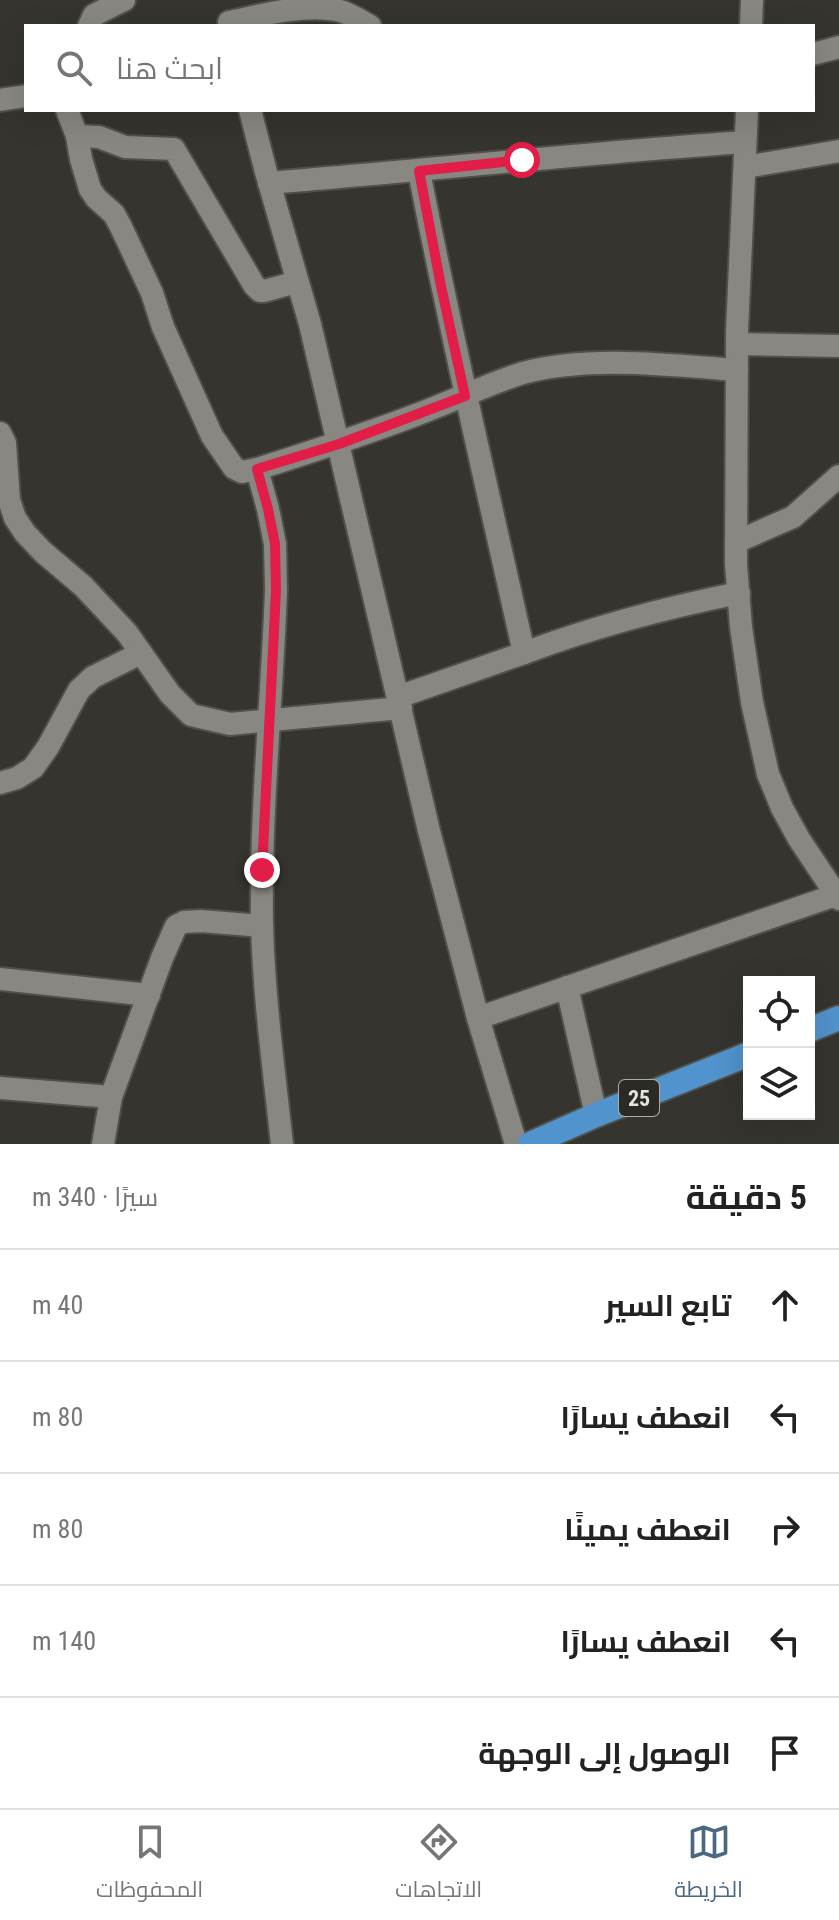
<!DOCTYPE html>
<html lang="ar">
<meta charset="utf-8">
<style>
:root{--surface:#fff;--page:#f2f2f2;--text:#222;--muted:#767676;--line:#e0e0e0;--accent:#4b6883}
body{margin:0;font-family:"Roboto Condensed",Cairo,sans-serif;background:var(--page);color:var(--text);direction:rtl}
.controls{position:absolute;right:24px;bottom:24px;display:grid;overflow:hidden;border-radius:0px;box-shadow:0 8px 32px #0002}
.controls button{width:72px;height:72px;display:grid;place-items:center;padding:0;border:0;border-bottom:2px solid var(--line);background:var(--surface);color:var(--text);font:40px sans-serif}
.stop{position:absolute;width:24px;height:24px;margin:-18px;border:6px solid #e11d48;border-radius:50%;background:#fff}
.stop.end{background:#e11d48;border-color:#fff;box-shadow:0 2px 8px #0008}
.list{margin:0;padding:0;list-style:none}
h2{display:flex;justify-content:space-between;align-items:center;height:104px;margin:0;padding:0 32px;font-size:34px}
h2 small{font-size:26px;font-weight:400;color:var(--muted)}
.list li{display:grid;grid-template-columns:52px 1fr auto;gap:24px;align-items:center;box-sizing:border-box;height:112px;padding:0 32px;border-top:2px solid var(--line)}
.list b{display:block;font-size:30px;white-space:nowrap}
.list em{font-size:26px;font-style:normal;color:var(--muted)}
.icon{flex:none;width:44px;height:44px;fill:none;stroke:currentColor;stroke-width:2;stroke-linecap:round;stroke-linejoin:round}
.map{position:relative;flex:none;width:839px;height:1144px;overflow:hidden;direction:ltr}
.search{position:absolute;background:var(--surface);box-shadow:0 8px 32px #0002;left:24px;right:24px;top:24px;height:88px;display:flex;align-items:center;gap:20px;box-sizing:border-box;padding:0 28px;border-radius:0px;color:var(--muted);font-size:30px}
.sheet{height:664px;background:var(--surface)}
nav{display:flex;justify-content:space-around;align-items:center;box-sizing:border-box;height:112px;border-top:2px solid var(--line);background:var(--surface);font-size:22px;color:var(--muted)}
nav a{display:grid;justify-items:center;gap:4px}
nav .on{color:var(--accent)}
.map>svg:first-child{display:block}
</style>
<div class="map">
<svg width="839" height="1144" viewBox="0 0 839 1144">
<rect width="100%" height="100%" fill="#35342f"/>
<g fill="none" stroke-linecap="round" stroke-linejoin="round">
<!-- minor casing -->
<g stroke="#50504b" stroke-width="26">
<g id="minor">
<path d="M 229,22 C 263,15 301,4 336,10 C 348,12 359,20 370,26"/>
<polyline points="89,26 94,15 124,0"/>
<polyline points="751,26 752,0"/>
<polyline points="813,54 839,47"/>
<polyline points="0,100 26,96"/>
<polyline points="67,110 77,136 81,159 90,189 96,198 114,214 121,227 152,293 163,327 212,436 234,468 242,472 257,469"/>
<polyline points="250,110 266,172 310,324 429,831 478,1018 516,1144"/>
<polyline points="747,110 737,331 736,564 741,627 752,702 768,774 782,808 799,839 839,899"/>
<polyline points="77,136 99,137 125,147 174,149 254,285 260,291 264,291 297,282"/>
<polyline points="745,167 839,151"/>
<path d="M 419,171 C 450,332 488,492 524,653 C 596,626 664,608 739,593"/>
<path d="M 269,183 C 428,170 586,153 745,142"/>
<polyline points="737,344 839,346"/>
<polyline points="0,433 5,443 9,500 15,518 25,533 43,552 83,586 127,633 170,694 191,715 230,724 401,708"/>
<polyline points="736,542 793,517 839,476"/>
<polyline points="398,697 524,653"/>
<polyline points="0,783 17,778 33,768 48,747 79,690 93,677 141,653"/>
<polyline points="0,979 149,995"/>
<polyline points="567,987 596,1115"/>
<polyline points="478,1018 836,895"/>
<polyline points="0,1088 111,1097"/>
<polyline points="103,1144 111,1097 162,958 176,926 184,922 201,921 262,926"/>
<path d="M 282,1144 C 274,1071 264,998 262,925 C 260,813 272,701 276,590 L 275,544 L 268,509 L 257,469 C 314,451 370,433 426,411 C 458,399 490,383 523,373 C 588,355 671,365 737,370"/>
</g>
</g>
<!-- trunk casing -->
<g stroke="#50504b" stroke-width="28">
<g id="trunk">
<polyline points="809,1030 839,1018"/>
<polyline points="530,1144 596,1115 749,1054"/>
</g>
</g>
<!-- minor -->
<use href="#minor" stroke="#888781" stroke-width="22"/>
<!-- trunk -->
<use href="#trunk" stroke="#5193cc" stroke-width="24"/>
</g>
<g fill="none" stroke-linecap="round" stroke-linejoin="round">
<!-- route -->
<polyline stroke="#e11d48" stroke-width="10" points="262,870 276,590 275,544 268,509 257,469 339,444 465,396 441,286 419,171 522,160"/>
</g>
<g text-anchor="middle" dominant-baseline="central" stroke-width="6" stroke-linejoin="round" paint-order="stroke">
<!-- shield labels -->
<rect fill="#2b2a25" stroke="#acaca8" stroke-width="2" x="619" y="1080" width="40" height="36" rx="6"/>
<g font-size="22" font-weight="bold" fill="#e3e3e0">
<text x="639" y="1098">25</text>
</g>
</g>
</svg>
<div class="controls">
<button><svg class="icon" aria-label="locate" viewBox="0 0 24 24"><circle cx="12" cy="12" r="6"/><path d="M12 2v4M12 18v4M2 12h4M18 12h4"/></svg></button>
<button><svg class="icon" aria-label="layers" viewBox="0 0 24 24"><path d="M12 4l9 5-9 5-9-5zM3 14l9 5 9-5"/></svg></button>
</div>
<div class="stop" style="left:522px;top:160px"></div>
<div class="stop end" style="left:262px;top:870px"></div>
<div class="search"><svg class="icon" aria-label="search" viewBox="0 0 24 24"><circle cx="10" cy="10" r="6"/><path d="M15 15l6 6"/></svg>ابحث هنا</div>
</div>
<section class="sheet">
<h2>5 دقيقة<small>سيرًا · 340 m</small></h2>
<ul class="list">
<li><svg class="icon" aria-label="ahead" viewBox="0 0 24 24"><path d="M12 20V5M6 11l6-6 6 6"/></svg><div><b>تابع السير</b></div><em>40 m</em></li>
<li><svg class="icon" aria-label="left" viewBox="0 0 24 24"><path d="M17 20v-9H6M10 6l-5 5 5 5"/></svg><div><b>انعطف يسارًا</b></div><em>80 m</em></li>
<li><svg class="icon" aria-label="right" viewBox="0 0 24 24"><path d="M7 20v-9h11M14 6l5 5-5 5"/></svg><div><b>انعطف يمينًا</b></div><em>80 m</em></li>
<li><svg class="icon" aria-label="left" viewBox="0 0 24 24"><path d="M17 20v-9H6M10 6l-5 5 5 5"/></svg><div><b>انعطف يسارًا</b></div><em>140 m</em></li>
<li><svg class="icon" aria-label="arrive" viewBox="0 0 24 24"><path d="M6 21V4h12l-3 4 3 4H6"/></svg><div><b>الوصول إلى الوجهة</b></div></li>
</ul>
</section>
<nav>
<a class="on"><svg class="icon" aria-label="map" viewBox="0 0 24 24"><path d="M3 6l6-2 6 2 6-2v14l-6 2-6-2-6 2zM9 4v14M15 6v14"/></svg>الخريطة</a>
<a><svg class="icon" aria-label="directions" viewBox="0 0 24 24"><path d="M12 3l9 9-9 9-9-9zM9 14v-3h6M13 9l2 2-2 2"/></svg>الاتجاهات</a>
<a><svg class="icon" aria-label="saved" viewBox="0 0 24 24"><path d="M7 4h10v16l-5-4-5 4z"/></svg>المحفوظات</a>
</nav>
